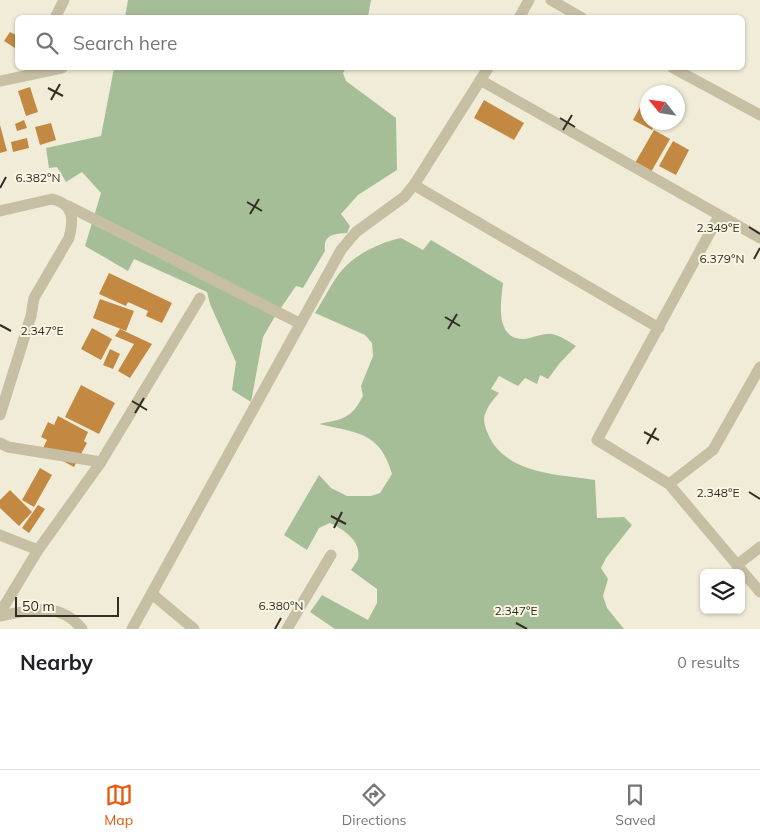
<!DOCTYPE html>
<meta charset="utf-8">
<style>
:root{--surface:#fff;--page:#f6f6f6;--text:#202124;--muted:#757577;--line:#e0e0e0;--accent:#ea580c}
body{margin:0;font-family:Mulish,sans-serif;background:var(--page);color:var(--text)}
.controls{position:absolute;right:15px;bottom:15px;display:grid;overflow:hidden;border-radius:8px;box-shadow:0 1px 4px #0004}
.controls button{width:45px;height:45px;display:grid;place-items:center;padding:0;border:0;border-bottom:1px solid var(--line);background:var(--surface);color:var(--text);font:25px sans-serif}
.compass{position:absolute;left:640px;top:85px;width:45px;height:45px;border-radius:50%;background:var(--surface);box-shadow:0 1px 4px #0004;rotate:300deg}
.scale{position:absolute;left:15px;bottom:12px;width:104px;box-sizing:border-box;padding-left:5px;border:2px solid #332e25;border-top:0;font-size:14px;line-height:18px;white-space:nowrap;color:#332e25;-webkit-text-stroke:4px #f8f5e3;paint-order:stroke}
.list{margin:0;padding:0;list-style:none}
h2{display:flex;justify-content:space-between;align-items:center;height:65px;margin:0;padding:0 20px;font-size:21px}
h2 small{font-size:16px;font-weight:400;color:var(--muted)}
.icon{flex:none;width:28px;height:28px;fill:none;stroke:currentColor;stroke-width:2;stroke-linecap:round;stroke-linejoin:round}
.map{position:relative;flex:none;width:760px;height:629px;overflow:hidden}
.search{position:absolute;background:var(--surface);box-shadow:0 1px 4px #0004;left:15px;right:15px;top:15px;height:55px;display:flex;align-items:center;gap:12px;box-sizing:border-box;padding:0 18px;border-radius:8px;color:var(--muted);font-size:19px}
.sheet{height:140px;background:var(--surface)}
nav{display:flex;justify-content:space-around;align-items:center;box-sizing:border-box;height:70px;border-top:1px solid var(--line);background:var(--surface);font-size:14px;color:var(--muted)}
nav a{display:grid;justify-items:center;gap:2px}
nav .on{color:var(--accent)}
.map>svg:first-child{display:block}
</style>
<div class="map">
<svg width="760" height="629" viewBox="0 0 760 629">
<rect width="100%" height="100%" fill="#f0ecd7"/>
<!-- green -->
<g fill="#a6be98">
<polygon points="128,0 371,0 368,17 125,17"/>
<path d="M 114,68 L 346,68 L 343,73 L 346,81 L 396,118 L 397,170 L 358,195 L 341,214 L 350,226 L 347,233 C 334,234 323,234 325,251 L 303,288 L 296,286 L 274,318 L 263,337 L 251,402 L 232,390 L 236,362 L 210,304 L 207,292 L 134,259 L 128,271 L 85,246 L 101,193 L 82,172 L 66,182 L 57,167 L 49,168 L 46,148 L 101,136 Z"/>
<path d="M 401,238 L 423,250 L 431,240 L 503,283 C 501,302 494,340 525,339 C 533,338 543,333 552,334 C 561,336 568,341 576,346 L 559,364 L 548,379 L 540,375 L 537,384 L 525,378 L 518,386 L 499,376 L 491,389 L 499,393 C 495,398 488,405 486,412 C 482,419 485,427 488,434 C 505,474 558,474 595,480 L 597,518 L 624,517 L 632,525 L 606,558 L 601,568 L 608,579 L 603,596 L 607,608 L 624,629 L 335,629 L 310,612 L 322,595 L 368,620 L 377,603 L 377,589 L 351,570 C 353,567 357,562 358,559 C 362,541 343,529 330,523 L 319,528 L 307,550 L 284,535 L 319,475 L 331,488 L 347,496 L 371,496 L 380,493 L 392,474 C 380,431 356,433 319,424 C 343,419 351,419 363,396 L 361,386 L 373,356 L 372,343 L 365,335 L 315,313 C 324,299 332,282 342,270 C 356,254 381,242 401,238 Z"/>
</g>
<!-- building -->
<g fill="#c38942">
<polygon points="10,32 18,36 18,43 15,48 4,41"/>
<polygon points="30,87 38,112 26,116 18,91"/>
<polygon points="484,100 524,123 514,140 474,118"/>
<polygon points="644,100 648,102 648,122 656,122 652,130 633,120"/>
<polygon points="24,120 27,128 17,131 15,124"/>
<polygon points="51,123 56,140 40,145 35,127"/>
<polygon points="0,125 7,151 0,153"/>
<polygon points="654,130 670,139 651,172 635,163"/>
<polygon points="27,138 29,148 13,152 11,142"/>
<polygon points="673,141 689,150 676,175 659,166"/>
<polygon points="109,273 172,303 162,323 146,316 148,311 128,302 126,306 99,294"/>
<polygon points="100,299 134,311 126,331 93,318"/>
<polygon points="92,328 112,339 101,360 81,349"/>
<polygon points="120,329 152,344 130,378 118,371 134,344 115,336"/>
<polygon points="110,349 120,354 113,369 103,365"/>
<polygon points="81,385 115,403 99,434 65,417"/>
<polygon points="58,416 88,432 84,441 87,443 74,467 42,450 47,440 41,437 48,422 54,425"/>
<polygon points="40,468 52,475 34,507 22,500"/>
<polygon points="10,490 32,512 19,526 0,508 0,500"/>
<polygon points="38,505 45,509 29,533 22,528"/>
</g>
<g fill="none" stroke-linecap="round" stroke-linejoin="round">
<!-- minor -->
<g stroke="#c7bfa4" stroke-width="11">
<polyline points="551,0 582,18"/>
<polyline points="55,18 64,0"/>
<polyline points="519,18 529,0"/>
<polyline points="673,68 760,115"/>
<polyline points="480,80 760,238"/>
<polyline points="0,81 62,68"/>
<polyline points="414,185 659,328"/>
<polyline points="68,206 299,323"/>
<path d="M 0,211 L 52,199 C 74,204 74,219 69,238 L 34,298 L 31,316 L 0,415"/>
<polyline points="719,216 597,440 669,484 760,592"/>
<polyline points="0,443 8,447 101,462"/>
<polyline points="669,484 713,450 760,367"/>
<polyline points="0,535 38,550"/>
<polyline points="737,565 760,547"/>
<polyline points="152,594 194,629"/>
<polyline points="0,613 38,550 101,462 200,298"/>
<path d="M 0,616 C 31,610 60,601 82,629"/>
<polyline points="132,629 341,250 356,232 404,197 414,185 488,68"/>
<polyline points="287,629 331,555"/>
</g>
</g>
<!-- ticks -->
<path fill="none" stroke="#332e25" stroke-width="2" d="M 48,88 L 63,96M 51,100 L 60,84M 560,118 L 575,127M 563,130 L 572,115M 0,188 L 6,177M 247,202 L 262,211M 250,214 L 259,199M 749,227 L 760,234M 754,259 L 760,248M 445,317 L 460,326M 0,325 L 11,331M 448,329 L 457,314M 132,401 L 147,410M 135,413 L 144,398M 644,432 L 659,440M 647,444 L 656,428M 749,492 L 760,499M 331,516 L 346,524M 334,528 L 342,512M 516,623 L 527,629M 275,629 L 281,618"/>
<g font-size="12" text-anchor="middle" fill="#332e25" stroke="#f8f5e3" stroke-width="4" stroke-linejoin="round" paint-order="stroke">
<text x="38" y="182">6.382°N</text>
<text x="718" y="232">2.349°E</text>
<text x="722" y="263">6.379°N</text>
<text x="42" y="335">2.347°E</text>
<text x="718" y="497">2.348°E</text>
<text x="281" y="610">6.380°N</text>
<text x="516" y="615">2.347°E</text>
</g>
</svg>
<div class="controls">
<button><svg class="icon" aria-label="layers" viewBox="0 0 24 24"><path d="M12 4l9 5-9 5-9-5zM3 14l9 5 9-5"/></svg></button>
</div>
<svg class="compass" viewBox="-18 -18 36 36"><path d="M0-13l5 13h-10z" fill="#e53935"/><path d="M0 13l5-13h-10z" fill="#757577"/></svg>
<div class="scale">50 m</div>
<div class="search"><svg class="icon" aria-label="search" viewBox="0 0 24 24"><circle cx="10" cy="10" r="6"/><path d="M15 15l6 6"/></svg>Search here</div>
</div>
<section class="sheet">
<h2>Nearby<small>0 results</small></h2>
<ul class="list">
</ul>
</section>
<nav>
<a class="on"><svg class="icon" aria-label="map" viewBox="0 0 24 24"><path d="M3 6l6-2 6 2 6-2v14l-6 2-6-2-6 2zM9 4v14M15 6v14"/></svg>Map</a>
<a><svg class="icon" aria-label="directions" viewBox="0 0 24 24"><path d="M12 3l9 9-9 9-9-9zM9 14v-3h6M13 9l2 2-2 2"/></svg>Directions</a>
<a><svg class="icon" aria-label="saved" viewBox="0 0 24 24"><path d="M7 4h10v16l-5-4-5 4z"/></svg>Saved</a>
</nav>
